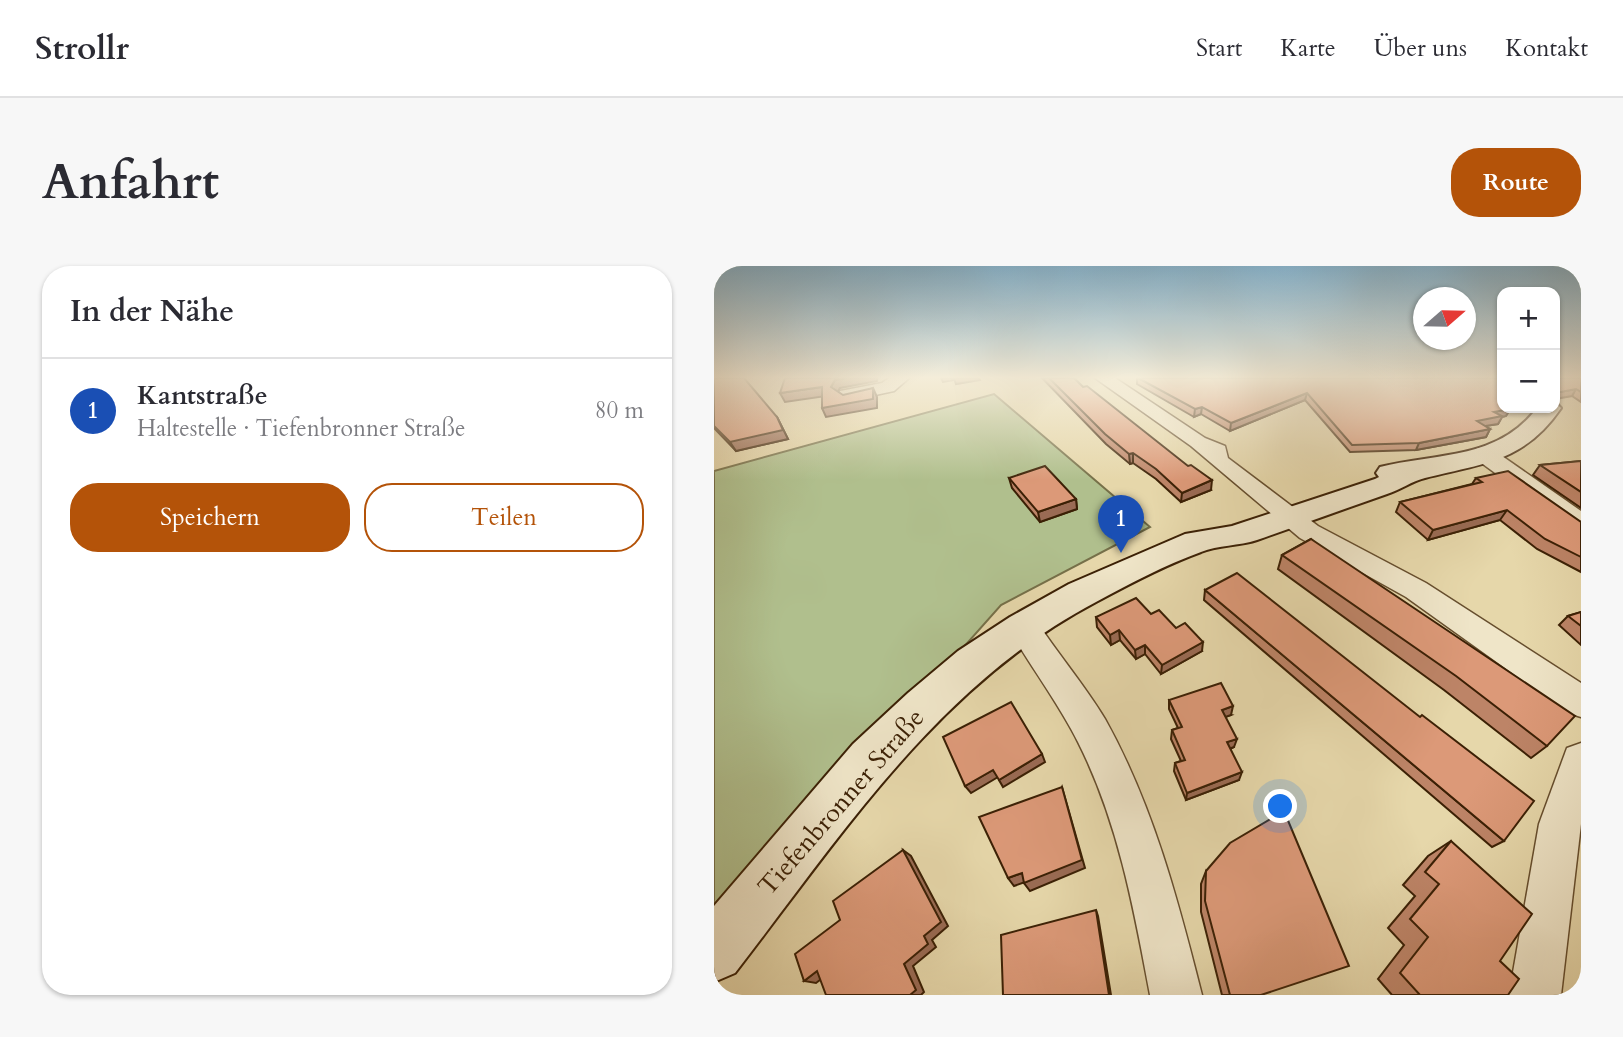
<!DOCTYPE html>
<html lang="de">
<meta charset="utf-8">
<style>
:root{--surface:#fff;--page:#f7f7f7;--text:#2b2b33;--muted:#7c7c81;--line:#e1e1e2;--accent:#b45309}
body{margin:0;font-family:Cardo,serif;background:var(--page);color:var(--text)}
.controls{position:absolute;right:21px;top:21px;display:grid;overflow:hidden;border-radius:14px;box-shadow:0 2px 5px #0004}
.controls button{width:63px;height:63px;display:grid;place-items:center;padding:0;border:0;border-bottom:2px solid var(--line);background:var(--surface);color:var(--text);font:35px sans-serif}
.compass{position:absolute;left:699px;top:21px;width:63px;height:63px;border-radius:50%;background:var(--surface);box-shadow:0 2px 5px #0004;rotate:70deg}
.you{position:absolute;left:567px;top:541px;width:24px;height:24px;margin:-18px;border:5px solid #fff;border-radius:50%;background:#1a73e8;box-shadow:0 0 0 10px #1a73e833}
.badge{display:grid;place-items:center;width:46px;height:46px;border-radius:50%;background:var(--accent);color:#fff;font-size:23px;font-weight:700}
.pin{position:absolute;translate:-50% -58px;filter:drop-shadow(0 2px 4px #0008)}
.pin::after{content:'';position:absolute;top:37px;width:24px;height:21px;background:inherit;clip-path:polygon(0 0,100% 0,50% 100%)}
.list{margin:0;padding:0;list-style:none}
h2{display:flex;justify-content:space-between;align-items:center;height:91px;margin:0;padding:0 28px;font-size:30px}
h2 small{font-size:23px;font-weight:400;color:var(--muted)}
.list li{display:grid;grid-template-columns:46px 1fr auto;gap:21px;align-items:center;box-sizing:border-box;height:105px;padding:0 28px;border-top:2px solid var(--line)}
.list b{display:block;font-size:26px;white-space:nowrap}
.list p{margin:0;font-size:23px;white-space:nowrap;color:var(--muted)}
.list em{font-size:23px;font-style:normal;color:var(--muted)}
.actions{display:flex;gap:14px;padding:21px 28px}
.actions a{flex:1;padding:16px 0;border:2px solid var(--accent);border-radius:28px;text-align:center;font-size:24px;color:var(--accent)}
.actions .main{background:var(--accent);color:#fff}
.map{position:relative;flex:none;width:867px;height:729px;overflow:hidden;border-radius:28px}
header{display:flex;align-items:center;gap:42px;box-sizing:border-box;height:98px;padding:0 35px;background:var(--surface);border-bottom:2px solid var(--line)}
header strong{font-size:33px}
nav{display:flex;gap:38px;margin-inline-start:auto;font-size:24px}
.intro{display:flex;align-items:center;justify-content:space-between;box-sizing:border-box;height:168px;padding:0 42px}
h1{margin:0;font-size:49px}
.button{padding:18px 32px;border-radius:28px;background:var(--accent);color:#fff;font-size:24px;font-weight:700}
main{display:flex;gap:42px;padding:0 42px}
aside{flex:1;background:var(--surface);border-radius:28px;box-shadow:0 2px 5px #0004}
.map>svg:first-child{display:block}
</style>
<header>
<strong>Strollr</strong>
<nav><a>Start</a><a>Karte</a><a>Über uns</a><a>Kontakt</a></nav>
</header>
<div class="intro"><h1>Anfahrt</h1><a class="button">Route</a></div>
<main>
<aside>
<h2>In der Nähe<small></small></h2>
<ul class="list">
<li><span class="badge" style="background:#1a4fb4">1</span><div><b>Kantstraße</b><p>Haltestelle · Tiefenbronner Straße</p></div><em>80 m</em></li>
</ul>
<div class="actions"><a class="main">Speichern</a><a>Teilen</a></div>
</aside>
<div class="map">
<svg width="867" height="729" viewBox="0 0 867 729">
<rect width="100%" height="100%" fill="#e6d7aa"/>
<filter id="stains"><feTurbulence type="fractalNoise" baseFrequency=".00286" numOctaves="4"/><feColorMatrix values="0 0 0 0 .2 0 0 0 0 .09 0 0 0 0 .02 0 0 0 .5 -.17"/></filter>
<radialGradient id="worn" r=".72"><stop offset=".6" stop-color="#630" stop-opacity="0"/><stop offset="1" stop-color="#630" stop-opacity=".3"/></radialGradient>
<!-- green -->
<polygon fill="#b0bf8d" stroke="#767049" stroke-width="2" points="280,128 436,261 287,339 0,662 0,205"/>
<g fill="none" stroke-linecap="round" stroke-linejoin="round">
<!-- street casing -->
<g stroke="#664e2e" stroke-width="3">
<g id="street">
<polygon points="175,112 195,112 180,125 133,135 124,129 126,125 168,117"/>
<polygon points="381,112 401,112 491,172 511,180 514,192 604,260 712,317 867,417 867,451 854,447 692,331 586,272 477,180"/>
<polygon points="770,181 778,183 867,245 867,265 858,263 762,193 759,188 762,183"/>
<path d="M 310,349 L 321,353 C 343,387 370,418 391,453 C 439,539 464,634 488,729 L 436,729 C 420,643 404,555 364,476 C 344,436 316,400 294,361 L 299,353 Z"/>
<polygon points="867,477 867,558 847,729 795,729 825,558 853,482"/>
</g>
</g>
<!-- secondary casing -->
<g stroke="#3b2005" stroke-width="4">
<path id="secondary" d="M 841,136 L 847,142 C 810,196 770,197 711,212 C 698,215 686,224 673,228 C 630,243 586,259 543,274 C 525,280 504,279 487,286 C 451,299 415,318 382,336 C 224,419 127,570 21,707 L 0,716 L 0,640 L 139,478 L 194,427 L 244,385 L 296,351 L 355,318 L 471,268 L 518,260 L 661,213 L 665,211 L 662,207 L 666,201 C 723,187 784,194 823,142 L 841,142 Z"/>
</g>
<!-- street -->
<use href="#street" fill="#efe5c8" fill-rule="evenodd"/>
<!-- secondary -->
<use href="#secondary" fill="#efe5c8" fill-rule="evenodd"/>
</g>
<!-- wall -->
<g fill="#bd8467" stroke="#3b2005" stroke-width="2">
<polygon points="0,112 63,151 74,173 22,185 0,162"/>
<polygon points="328,112 360,112 369,121 497,224 467,236 442,213 419,197 416,198 392,178"/>
<polygon points="423,112 799,145 795,145 792,150 788,151 784,158 771,160 776,163 772,171 702,184 636,186 591,134 516,165 487,148 480,151 423,118"/>
<polygon points="867,112 867,136 858,130"/>
<polygon points="867,195 867,242 819,209 826,199"/>
<polygon points="295,212 362,233 363,243 326,256 298,222"/>
<polygon points="762,212 867,256 867,306 823,283 786,254 714,274 682,246 686,236 758,218"/>
<polygon points="597,273 833,480 817,492 730,424 564,303 568,289"/>
<polygon points="491,324 790,575 778,581 490,334"/>
<polygon points="867,346 867,379 845,359 854,350"/>
<polygon points="437,348 462,362 488,385 447,408 431,388 422,393 406,374 397,379 383,361 382,351"/>
<polygon points="455,434 517,449 511,451 520,481 516,483 525,514 472,534 460,505 461,497 467,495 457,473 458,464 464,462 455,443"/>
<polygon points="737,575 786,695 794,729 678,729 664,713 690,679 674,662 701,630 689,619 714,590"/>
<polygon points="492,605 548,729 508,729 487,646 487,618"/>
</g>
<!-- shaded-wall -->
<g fill="#9a6b54" stroke="#3b2005" stroke-width="2">
<polygon points="132,112 163,112 163,115 126,122 121,130 117,121 121,114"/>
<polygon points="227,112 240,112 240,114 229,116"/>
<polygon points="240,112 265,112 266,114 242,118"/>
<polygon points="108,121 112,130 71,136 66,127"/>
<polygon points="159,122 163,131 163,142 112,151 108,142"/>
<polygon points="862,123 858,130 841,133 841,127"/>
<polygon points="593,127 591,134 516,165 517,157"/>
<polygon points="488,141 487,148 480,151 481,143"/>
<polygon points="790,142 801,142 799,145 795,145 792,150 788,151 784,158 759,162 763,155"/>
<polygon points="63,151 74,173 22,185 16,176"/>
<polygon points="776,163 772,171 702,184 705,177"/>
<polygon points="419,187 419,197 416,198 415,188"/>
<polygon points="498,214 497,224 467,236 468,227"/>
<polygon points="362,233 363,243 326,256 324,246"/>
<polygon points="793,244 786,254 714,274 719,264"/>
<polygon points="405,364 406,374 397,379 396,369"/>
<polygon points="489,376 488,385 447,408 448,399"/>
<polygon points="431,379 431,388 422,393 421,384"/>
<polygon points="519,440 517,449 506,453 508,444"/>
<polygon points="523,473 520,481 510,485 513,476"/>
<polygon points="328,488 331,496 289,521 285,514"/>
<polygon points="279,504 284,511 257,527 251,520"/>
<polygon points="528,506 525,514 472,534 473,527"/>
<polygon points="348,521 371,602 316,625 310,617"/>
<polygon points="189,584 197,590 234,660 218,674 222,681 199,700 210,726 207,729 196,729 190,698 210,670"/>
<polygon points="308,607 314,615 300,620 294,612"/>
<polygon points="382,644 384,650 397,729 395,729"/>
<polygon points="103,705 115,707 102,717 90,715"/>
</g>
<!-- building -->
<g fill="#dc9978" stroke="#3b2005" stroke-width="2">
<polygon points="0,112 30,112 63,151 69,164 16,176 0,160"/>
<polygon points="71,112 132,112 121,114 117,121 129,129 159,122 159,133 108,142 108,121 66,127"/>
<polygon points="335,112 360,112 369,121 373,120 474,200 477,199 498,214 468,227 442,203 419,187 415,188 391,168"/>
<polygon points="424,112 788,112 788,142 797,143 780,146 788,150 763,155 776,163 705,177 638,179 593,127 517,157 488,141 481,143"/>
<polygon points="841,112 867,112 867,126 862,123 841,127"/>
<polygon points="867,195 867,226 826,199"/>
<polygon points="331,200 362,233 324,246 295,212"/>
<polygon points="794,205 867,256 867,291 831,273 793,244 719,264 686,236 768,216 762,212"/>
<polygon points="597,273 861,450 833,480 742,410 568,289"/>
<polygon points="523,307 706,451 708,449 820,535 790,575 491,324"/>
<polygon points="422,332 437,348 445,344 462,362 471,357 489,376 448,399 431,379 421,384 405,364 396,369 382,351"/>
<polygon points="867,346 867,360 854,350"/>
<polygon points="507,417 519,440 508,444 523,473 513,476 528,506 473,527 461,497 471,494 458,464 468,461 455,434"/>
<polygon points="297,436 328,488 285,514 279,504 251,520 229,471"/>
<polygon points="348,521 368,594 310,617 308,607 294,612 265,551"/>
<polygon points="570,545 635,700 547,729 516,729 491,635 492,605 516,577"/>
<polygon points="737,575 818,648 786,695 805,713 794,729 706,729 686,707 714,671 696,653 725,618 711,606"/>
<polygon points="189,584 227,656 210,670 214,678 190,698 202,724 196,729 112,729 103,705 90,715 81,688 126,654 119,635"/>
<polygon points="382,644 395,729 289,729 287,669"/>
</g>
<!-- sky -->
<linearGradient id="sky" x2="0" y2="1"><stop stop-color="#87b6d2"/><stop offset="0.52" stop-color="#f4edd9"/><stop offset="1" stop-color="#f4edd9" stop-opacity="0"/></linearGradient>
<rect width="867" height="214" fill="url(#sky)"/>
<g text-anchor="middle" dominant-baseline="central" stroke-width="5" stroke-linejoin="round" paint-order="stroke">
<!-- street labels -->
<g font-size="26" fill="#3b2005" stroke="#efe5c8">
<text transform="translate(127 536) rotate(-49)">Tiefenbronner Straße</text>
</g>
</g>
<rect width="100%" height="100%" filter="url(#stains)"/>
<rect width="100%" height="100%" fill="url(#worn)"/>
</svg>
<div class="controls">
<button>+</button>
<button>−</button>
</div>
<svg class="compass" viewBox="-18 -18 36 36"><path d="M0-13l5 13h-10z" fill="#e53935"/><path d="M0 13l5-13h-10z" fill="#7c7c81"/></svg>
<div class="you"></div>
<div class="pin badge" style="left:407px;top:287px;background:#1a4fb4">1</div>
</div>
</main>
